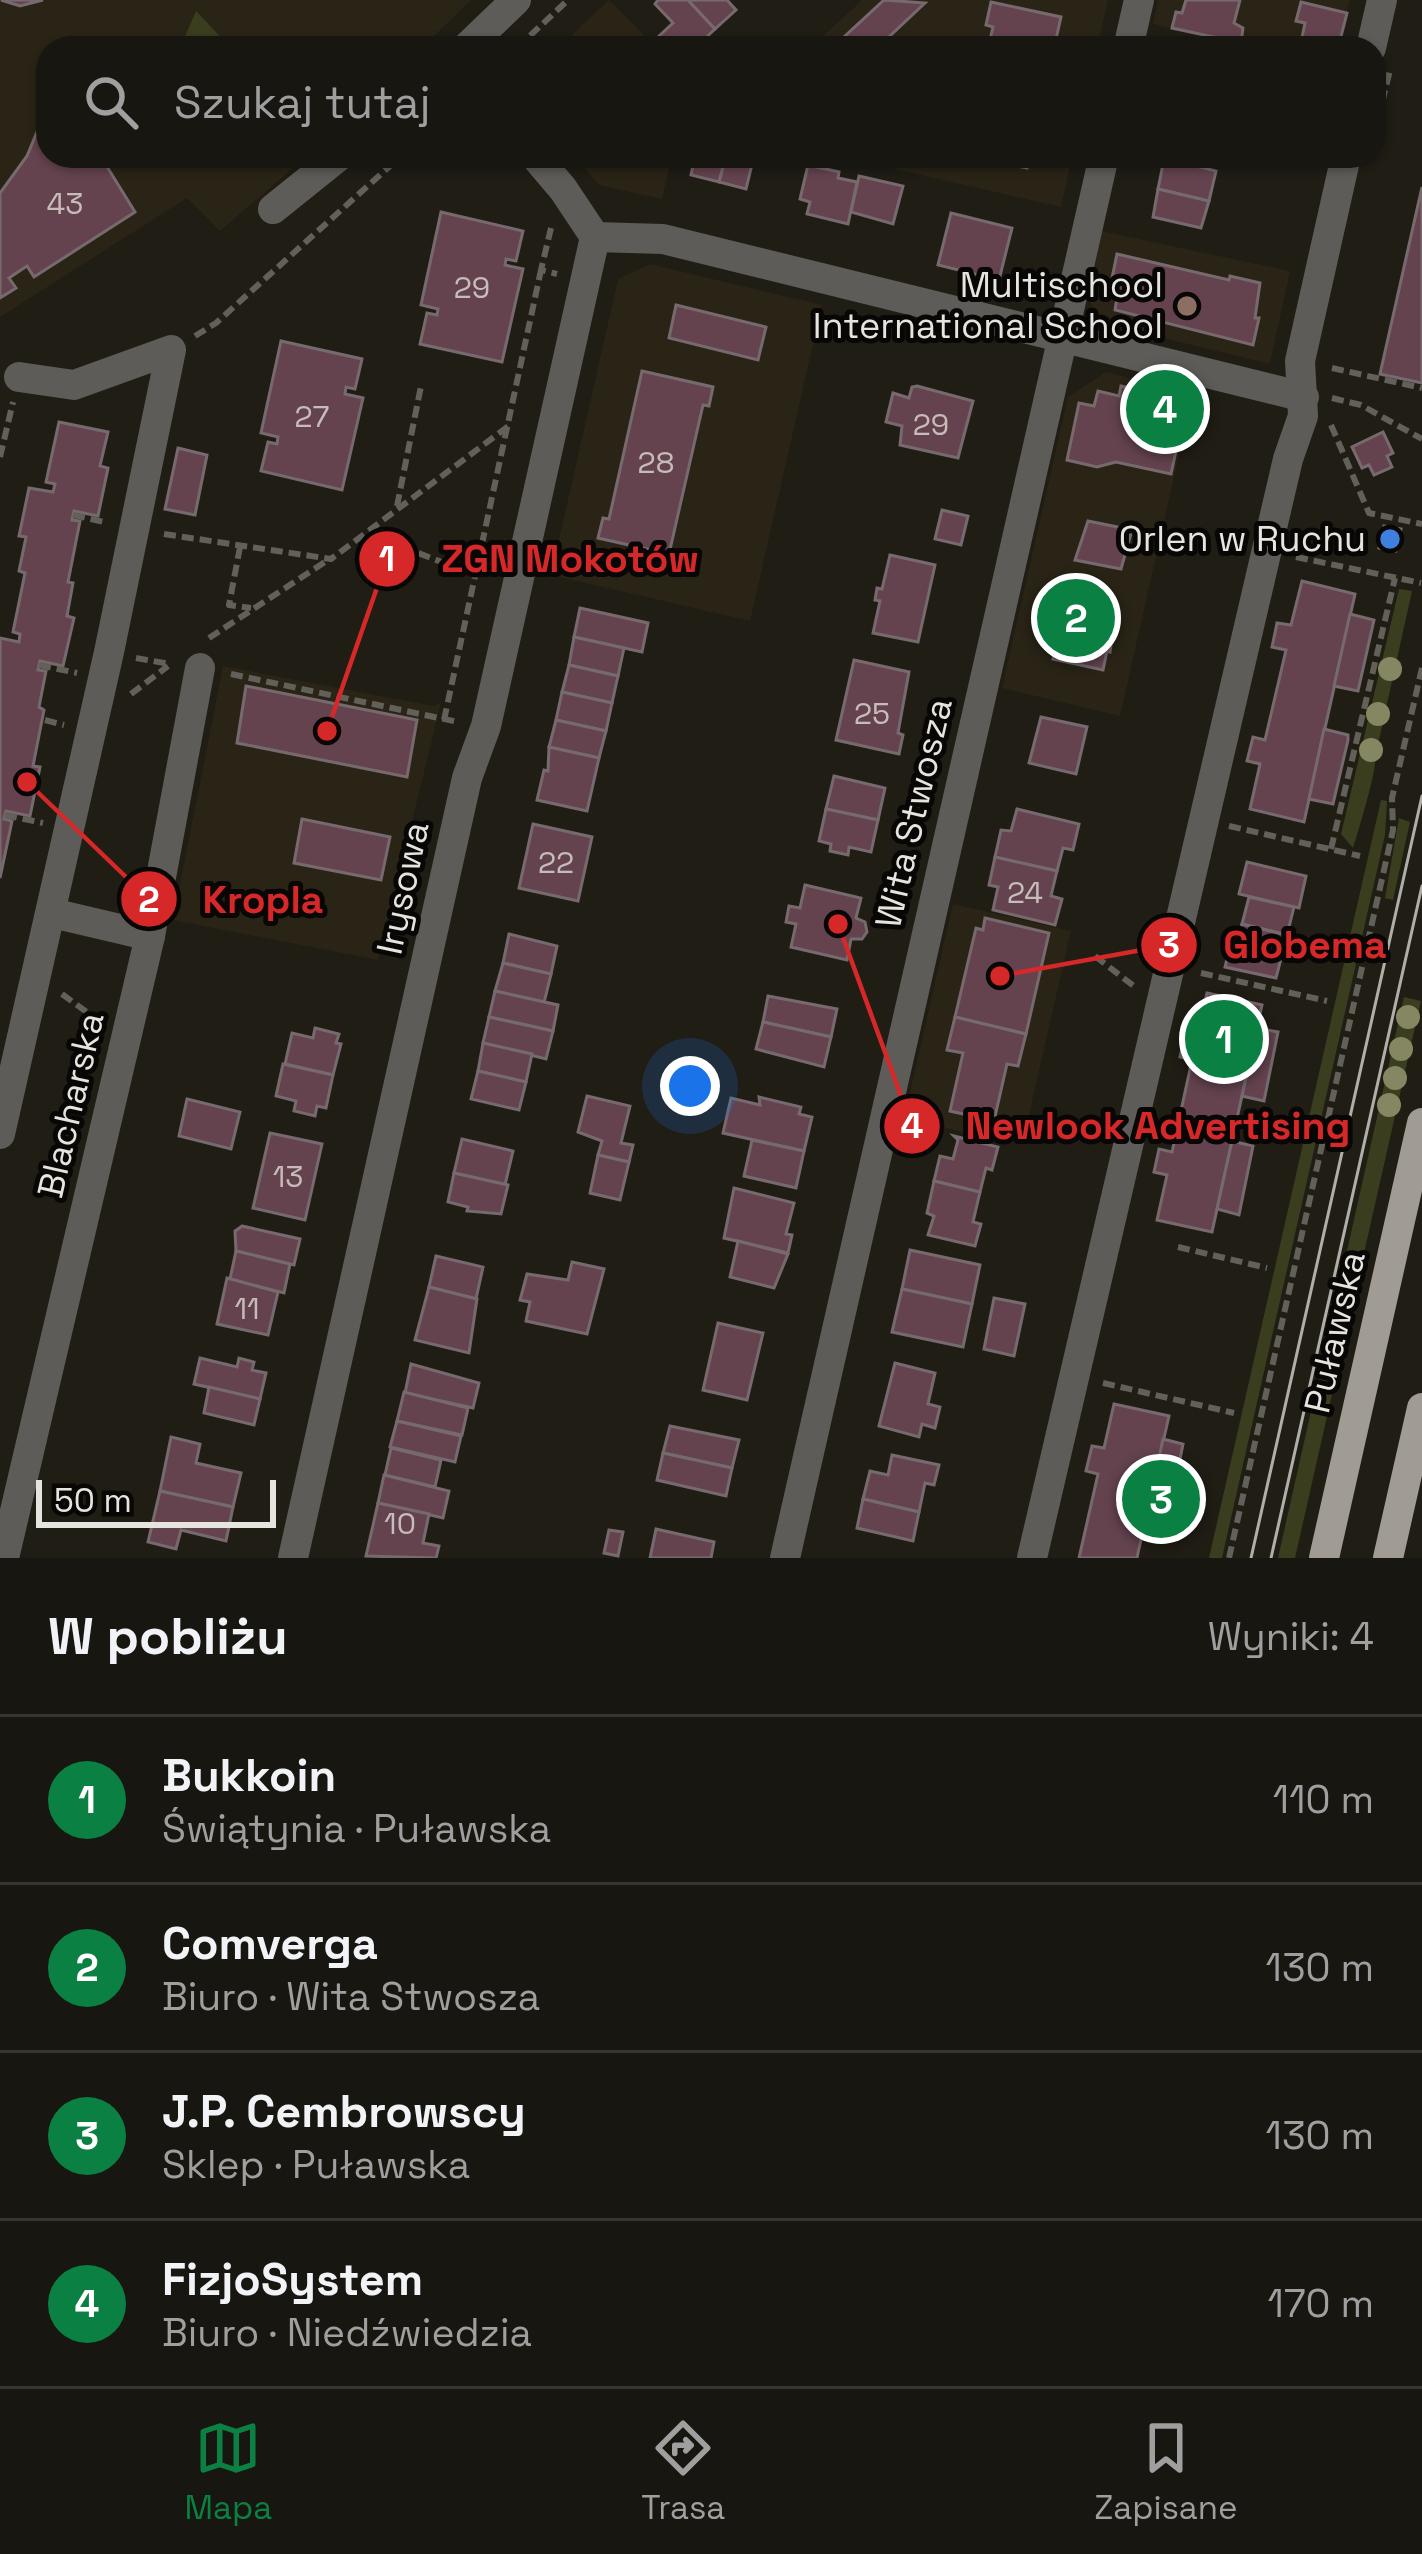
<!DOCTYPE html>
<html lang="pl">
<meta charset="utf-8">
<style>
:root{--surface:#181610;--page:#25231e;--text:#f1f3f6;--muted:#9f9f9f;--line:#363530;--accent:#0b8043}
body{margin:0;font-family:"Space Grotesk",sans-serif;background:var(--page);color:var(--text)}
.scale{position:absolute;left:36px;bottom:30px;width:240px;box-sizing:border-box;padding-left:12px;border:6px solid #e6e4de;border-top:0;font-size:33px;line-height:42px;white-space:nowrap;color:#e6e4de;-webkit-text-stroke:9px #080705;paint-order:stroke}
.you{position:absolute;left:690px;top:1086px;width:42px;height:42px;margin:-30px;border:9px solid #fff;border-radius:50%;background:#1a73e8;box-shadow:0 0 0 18px #1a73e833}
.badge{display:grid;place-items:center;width:78px;height:78px;border-radius:50%;background:var(--accent);color:#fff;font-size:39px;font-weight:700}
.pin{position:absolute;translate:-50% -50%;border:6px solid #fff;box-shadow:0 3px 12px #0006}
.list{margin:0;padding:0;list-style:none}
h2{display:flex;justify-content:space-between;align-items:center;height:156px;margin:0;padding:0 48px;font-size:51px}
h2 small{font-size:39px;font-weight:400;color:var(--muted)}
.list li{display:grid;grid-template-columns:78px 1fr auto;gap:36px;align-items:center;box-sizing:border-box;height:168px;padding:0 48px;border-top:3px solid var(--line)}
.list b{display:block;font-size:45px;white-space:nowrap}
.list p{margin:0;font-size:39px;white-space:nowrap;color:var(--muted)}
.list em{font-size:39px;font-style:normal;color:var(--muted)}
.icon{flex:none;width:66px;height:66px;fill:none;stroke:currentColor;stroke-width:2;stroke-linecap:round;stroke-linejoin:round}
.map{position:relative;flex:none;width:1422px;height:1558px;overflow:hidden}
.search{position:absolute;background:var(--surface);box-shadow:0 3px 9px #0004;left:36px;right:36px;top:36px;height:132px;display:flex;align-items:center;gap:30px;box-sizing:border-box;padding:0 42px;border-radius:36px;color:var(--muted);font-size:45px}
.sheet{height:828px;background:var(--surface)}
nav{display:flex;justify-content:space-around;align-items:center;box-sizing:border-box;height:168px;border-top:3px solid var(--line);background:var(--surface);font-size:33px;color:var(--muted)}
nav a{display:grid;justify-items:center;gap:6px}
nav .on{color:var(--accent)}
.map>svg:first-child{display:block}
</style>
<div class="map">
<svg width="1422" height="1558" viewBox="0 0 1422 1558">
<rect width="100%" height="100%" fill="#201d15"/>
<!-- built -->
<g fill="#292416">
<polygon points="0,0 471,0 422,48 48,48 48,156 307,156 220,231 187,198 0,317"/>
<polygon points="609,0 657,48 558,48"/>
<polygon points="862,0 1108,0 1097,48 810,48"/>
<polygon points="1158,0 1350,0 1338,48 1261,48 1153,24"/>
<polygon points="574,156 672,156 662,199 599,185"/>
<polygon points="838,156 1072,156 1061,207"/>
<polygon points="1101,231 1290,271 1270,364 1106,324 1097,317 1087,295"/>
<polygon points="650,264 822,305 750,621 551,575 618,279"/>
<polygon points="1106,372 1193,393 1120,716 1002,688 1068,397"/>
<polygon points="223,666 434,706 441,703 378,960 173,920"/>
<polygon points="953,904 1071,931 1022,1145 904,1119"/>
</g>
<!-- green -->
<g fill="#3b3d1f">
<polygon points="196,11 231,48 181,46"/>
<path d="M 1399,589 L 1412,591 L 1375,758 C 1377,770 1358,832 1353,848 L 1341,834 Z"/>
<polygon points="1381,800 1387,801 1385,835 1222,1558 1209,1558"/>
<polygon points="1399,818 1410,822 1393,900 1385,898"/>
<polygon points="1404,997 1421,1001 1295,1558 1278,1558"/>
</g>
<!-- building -->
<g fill="#64434f" stroke="#766a6e" stroke-width="3">
<polygon points="1,0 43,0 20,6"/>
<polygon points="658,0 688,0 715,29 695,48 670,48 659,36 673,23 655,4"/>
<polygon points="688,0 727,0 736,10 715,29"/>
<polygon points="884,0 925,3 877,48 832,48"/>
<polygon points="1186,0 1240,0 1234,23 1243,28 1241,43 1172,28 1176,12 1182,13"/>
<polygon points="991,2 1061,17 1054,48 988,48 993,27 986,25"/>
<polygon points="1301,2 1347,13 1338,48 1301,42 1305,23 1296,21"/>
<polygon points="616,39 625,41 629,48 608,48"/>
<polygon points="45,99 48,100 48,156 108,156 106,165 135,212 34,277 27,266 9,278 16,288 0,298 0,193 27,156 39,127"/>
<polygon points="695,156 726,156 719,182 691,175"/>
<polygon points="726,156 754,156 746,189 719,182"/>
<polygon points="972,156 1030,156 1027,168"/>
<polygon points="1183,156 1199,158 1196,166 1216,171 1209,201 1158,189 1164,159 1181,163"/>
<polygon points="808,165 839,172 838,178 857,182 848,224 807,214 810,202 800,199"/>
<polygon points="859,176 903,186 893,224 851,212"/>
<polygon points="1422,187 1422,383 1380,374"/>
<polygon points="1158,189 1209,201 1201,228 1153,217"/>
<polygon points="441,212 523,231 516,261 506,259 505,265 523,269 502,362 420,344 427,313 437,315 438,309 421,305"/>
<polygon points="951,213 1012,228 999,280 938,265"/>
<polygon points="1117,254 1229,280 1230,276 1260,283 1255,318 1259,318 1253,345 1115,310 1119,285 1111,283"/>
<polygon points="676,305 766,327 758,360 669,338"/>
<polygon points="281,341 362,359 355,389 346,387 345,394 363,398 342,490 261,471 268,442 277,444 278,437 261,433"/>
<polygon points="642,371 713,387 709,406 703,405 669,554 598,538 603,518 609,519"/>
<polygon points="917,386 973,401 958,458 900,445 902,426 886,422 893,393 909,398 912,387"/>
<polygon points="1121,386 1187,401 1171,474 1116,462 1097,467 1067,460 1079,403 1094,406 1098,391 1119,396"/>
<polygon points="59,422 108,432 100,466 108,468 98,516 74,511 72,520 80,521 68,582 73,583 67,616 74,618 63,666 40,661 38,670 46,671 39,707 44,710 33,766 40,767 30,816 6,811 4,819 12,821 0,878 0,638 19,642 20,634 13,632 25,573 19,571 26,537 19,536 29,488 53,492 55,484 46,482"/>
<polygon points="1383,432 1393,453 1387,456 1392,467 1374,475 1369,465 1362,468 1352,447"/>
<polygon points="178,448 207,455 195,515 165,509"/>
<polygon points="942,510 968,516 961,545 935,539"/>
<polygon points="1088,521 1132,530 1121,569 1075,560"/>
<polygon points="1384,526 1401,529 1396,551 1379,548"/>
<polygon points="890,555 935,565 918,642 873,633 880,601 875,600 877,588 882,589"/>
<polygon points="1302,581 1355,594 1304,822 1250,809 1260,764 1247,761 1253,737 1265,740 1286,650 1272,647 1276,628 1277,623 1291,625"/>
<polygon points="1078,597 1101,602 1098,612 1115,616 1110,652 1107,651 1103,670 1053,659 1066,605 1075,607"/>
<polygon points="580,608 648,623 642,652 574,637"/>
<polygon points="1350,614 1374,620 1358,691 1334,686"/>
<polygon points="574,637 624,648 618,676 569,665"/>
<polygon points="854,660 909,672 898,733 903,735 899,754 836,740"/>
<polygon points="569,665 618,676 612,703 562,692"/>
<polygon points="246,686 417,720 407,777 237,743"/>
<polygon points="562,692 612,703 606,731 556,720"/>
<polygon points="1041,717 1087,727 1076,774 1029,763"/>
<polygon points="556,720 606,731 599,758 549,747"/>
<polygon points="1324,729 1348,735 1348,740 1333,804 1309,799"/>
<polygon points="549,747 599,758 587,811 537,800 544,770 548,771"/>
<polygon points="834,776 885,788 878,820 826,809"/>
<polygon points="826,809 878,820 871,852 849,847 848,855 830,851 831,844 819,841"/>
<polygon points="1017,809 1079,824 1073,850 1063,848 1057,871 995,857 1001,830 1011,831"/>
<polygon points="302,819 390,837 381,880 294,863"/>
<polygon points="533,824 592,837 578,901 519,888"/>
<polygon points="995,857 1057,871 1051,896 1062,899 1055,925 993,910 998,887 989,885"/>
<polygon points="1247,862 1306,876 1299,908 1239,894"/>
<polygon points="805,885 861,898 856,918 865,922 867,932 862,939 851,939 847,960 791,947 796,924 786,922 789,906 800,908"/>
<polygon points="1249,897 1294,907 1287,935 1242,924"/>
<polygon points="985,918 1049,933 1026,1034 955,1017 976,928 983,930"/>
<polygon points="1242,924 1287,935 1276,978 1225,967 1229,951 1237,953"/>
<polygon points="509,934 557,946 551,974 503,963"/>
<polygon points="503,963 551,974 544,1003 495,991"/>
<polygon points="495,991 558,1005 553,1031 489,1017"/>
<polygon points="1207,993 1262,1005 1212,1232 1157,1220 1167,1175 1154,1172 1159,1149 1172,1152 1192,1060 1180,1057 1185,1035 1197,1037"/>
<polygon points="768,996 837,1009 831,1037 763,1022"/>
<polygon points="489,1017 553,1031 546,1059 483,1043"/>
<polygon points="955,1017 1026,1034 1018,1066 1007,1064 994,1121 950,1111 963,1053 947,1050"/>
<polygon points="763,1022 831,1037 824,1067 756,1049"/>
<polygon points="315,1028 339,1034 336,1043 341,1044 333,1075 285,1064 292,1033 313,1038"/>
<polygon points="1257,1028 1278,1032 1264,1101 1242,1096"/>
<polygon points="483,1043 532,1054 526,1082 478,1071"/>
<polygon points="283,1064 333,1075 326,1108 317,1106 315,1116 294,1111 296,1101 276,1096"/>
<polygon points="478,1071 526,1082 519,1110 471,1099"/>
<polygon points="587,1096 630,1106 621,1143 633,1145 629,1162 598,1155 602,1141 578,1132"/>
<polygon points="759,1097 801,1107 799,1114 812,1117 804,1151 723,1133 731,1098 760,1105"/>
<polygon points="187,1099 240,1112 231,1149 179,1136"/>
<polygon points="270,1133 322,1144 305,1220 253,1208"/>
<polygon points="954,1136 998,1147 992,1170 986,1168 980,1192 934,1181 940,1156 953,1159 958,1140"/>
<polygon points="462,1139 513,1151 505,1185 454,1173"/>
<polygon points="752,1140 804,1151 796,1188 744,1176"/>
<polygon points="1232,1141 1253,1146 1239,1215 1217,1209"/>
<polygon points="598,1155 629,1162 620,1200 590,1193"/>
<polygon points="454,1173 508,1185 501,1214 467,1211 468,1207 448,1202"/>
<polygon points="934,1181 980,1192 973,1222 981,1224 975,1246 928,1235 934,1216 927,1213"/>
<polygon points="734,1188 794,1203 786,1234 792,1235 788,1253 724,1238"/>
<polygon points="242,1226 300,1239 294,1265 236,1251 235,1231"/>
<polygon points="738,1241 788,1254 774,1288 730,1277"/>
<polygon points="910,1250 980,1265 972,1304 902,1289"/>
<polygon points="236,1251 290,1264 284,1293 230,1279"/>
<polygon points="436,1256 483,1267 476,1299 429,1287"/>
<polygon points="572,1262 604,1269 587,1334 526,1321 530,1302 520,1300 527,1274 568,1280"/>
<polygon points="227,1278 278,1292 268,1335 217,1324"/>
<polygon points="429,1287 477,1299 469,1353 415,1340"/>
<polygon points="902,1289 972,1304 963,1347 892,1332"/>
<polygon points="994,1298 1025,1304 1014,1356 984,1349"/>
<polygon points="718,1323 763,1333 747,1400 703,1390"/>
<polygon points="200,1358 237,1367 239,1358 254,1362 252,1370 266,1373 260,1399 194,1384"/>
<polygon points="895,1363 935,1373 928,1404 940,1407 935,1428 922,1424 919,1437 879,1426"/>
<polygon points="411,1364 479,1383 473,1408 405,1393"/>
<polygon points="209,1387 260,1399 254,1425 204,1413"/>
<polygon points="404,1392 468,1408 462,1435 397,1421"/>
<polygon points="1114,1404 1169,1416 1138,1553 1137,1558 1079,1558 1098,1474 1086,1471 1092,1446 1104,1448"/>
<polygon points="397,1421 461,1436 455,1462 390,1447"/>
<polygon points="670,1426 739,1440 732,1468 663,1453"/>
<polygon points="171,1437 200,1444 196,1463 241,1473 233,1507 160,1491"/>
<polygon points="1163,1439 1183,1444 1169,1514 1148,1509"/>
<polygon points="391,1448 441,1460 435,1487 385,1475"/>
<polygon points="663,1453 732,1468 726,1496 657,1480"/>
<polygon points="892,1455 939,1465 934,1485 925,1483 919,1512 863,1499 870,1471 888,1475"/>
<polygon points="384,1475 449,1491 443,1518 378,1503"/>
<polygon points="160,1491 233,1507 226,1541 181,1530 176,1549 148,1542"/>
<polygon points="863,1499 919,1512 913,1541 857,1528"/>
<polygon points="378,1503 429,1514 423,1543 439,1546 436,1558 366,1556"/>
<polygon points="656,1529 714,1542 711,1558 650,1558"/>
<polygon points="609,1530 623,1532 618,1556 604,1553"/>
</g>
<g fill="none" stroke-linecap="round" stroke-linejoin="round">
<!-- path -->
<g stroke="#636059" stroke-width="6" stroke-dasharray="12 6" stroke-linecap="butt">
<polyline points="517,48 568,0"/>
<polyline points="1374,137 1390,70"/>
<polyline points="551,228 541,270 557,274"/>
<polyline points="195,336 216,323 401,156"/>
<polyline points="1332,368 1422,388"/>
<polyline points="1332,398 1361,405 1422,439"/>
<polyline points="1331,425 1369,513 1422,524"/>
<polyline points="0,457 13,402"/>
<polyline points="397,506 421,386"/>
<polyline points="73,515 104,522"/>
<polyline points="370,530 395,544 475,575"/>
<polyline points="164,534 331,559 510,425"/>
<polyline points="240,547 229,605 251,608"/>
<polyline points="1296,557 1421,583"/>
<polyline points="209,638 328,560"/>
<polyline points="136,658 170,664"/>
<polyline points="39,665 77,673"/>
<polyline points="231,674 458,722"/>
<polyline points="131,694 168,666"/>
<polyline points="45,720 64,725"/>
<polyline points="444,720 541,270"/>
<polyline points="5,815 43,823"/>
<polyline points="1229,826 1360,856"/>
<polyline points="1331,849 1395,578"/>
<polyline points="1095,956 1135,987"/>
<polyline points="1201,973 1327,1001"/>
<polyline points="62,994 99,1021"/>
<polyline points="1178,1247 1267,1268"/>
<polyline points="1103,1383 1234,1413"/>
<polyline points="1229,1558 1393,830 1392,798 1422,668"/>
</g>
<!-- minor -->
<g stroke="#5e5c58" stroke-width="30">
<polyline points="466,48 516,0"/>
<polyline points="1128,48 1139,0"/>
<polyline points="1371,48 1382,0"/>
<polyline points="535,156 563,189 595,237"/>
<polyline points="273,209 339,156"/>
<polyline points="595,237 663,239 1304,397"/>
<polyline points="52,913 150,936"/>
<polyline points="0,1134 109,652 171,350 74,385 19,377"/>
<polyline points="4,1558 150,936 200,668"/>
<polyline points="293,1558 467,778 486,726 595,237"/>
<polyline points="785,1558 1104,156"/>
<polyline points="1032,1558 1288,459 1303,416 1300,361 1346,156"/>
</g>
<!-- major -->
<g stroke="#a09b93" stroke-width="30">
<polyline points="1324,1558 1422,1123"/>
<polyline points="1388,1558 1422,1408"/>
</g>
<!-- tram -->
<g stroke="#b0aea8" stroke-width="3">
<polyline points="1251,1558 1422,796"/>
<polyline points="1271,1558 1422,886"/>
</g>
</g>
<!-- trees -->
<g fill="#858763">
<circle cx="1390" cy="669" r="12"/>
<circle cx="1378" cy="714" r="12"/>
<circle cx="1371" cy="750" r="12"/>
<circle cx="1408" cy="1017" r="12"/>
<circle cx="1401" cy="1049" r="12"/>
<circle cx="1395" cy="1078" r="12"/>
<circle cx="1389" cy="1105" r="12"/>
</g>
<!-- markers -->
<circle fill="#8d6e63" stroke="#080705" stroke-width="4.5" cx="1187" cy="306" r="12"/>
<circle fill="#3f7fe0" stroke="#080705" stroke-width="4.5" cx="1390" cy="539" r="12"/>
<g text-anchor="middle" dominant-baseline="central" stroke-width="10" stroke-linejoin="round" paint-order="stroke">
<!-- number labels -->
<g font-size="30" fill="#c6bcba">
<text x="65" y="203">43</text>
<text x="472" y="287">29</text>
<text x="312" y="416">27</text>
<text x="931" y="424">29</text>
<text x="656" y="462">28</text>
<text x="872" y="713">25</text>
<text x="556" y="862">22</text>
<text x="1025" y="892">24</text>
<text x="288" y="1176">13</text>
<text x="247" y="1308">11</text>
<text x="400" y="1523">10</text>
</g>
<!-- poi labels -->
<g font-size="36" fill="#e6e4de" stroke="#080705" text-anchor="end">
<text x="1163" y="285">Multischool<tspan x="1163" dy="41">International School</tspan></text>
<text x="1366" y="539">Orlen w Ruchu</text>
</g>
<!-- street labels -->
<g font-size="36" fill="#e6e4de" stroke="#080705">
<text transform="translate(914 813) rotate(-77)">Wita Stwosza</text>
<text transform="translate(403 888) rotate(-78)">Irysowa</text>
<text transform="translate(71 1105) rotate(-77)">Blacharska</text>
<text transform="translate(1335 1332) rotate(-77)">Puławska</text>
</g>
</g>
<!-- callouts -->
<path fill="none" stroke="#d62828" stroke-width="4.5" d="M327 731L387 559M27 782L149 899M1000 976L1169 945M838 924L912 1126"/>
<g fill="#d62828" stroke="#080705" stroke-width="4.5">
<circle cx="327" cy="731" r="12"/>
<circle cx="27" cy="782" r="12"/>
<circle cx="1000" cy="976" r="12"/>
<circle cx="838" cy="924" r="12"/>
<circle cx="387" cy="559" r="30"/>
<circle cx="149" cy="899" r="30"/>
<circle cx="1169" cy="945" r="30"/>
<circle cx="912" cy="1126" r="30"/>
</g>
<g font-size="36" text-anchor="middle" font-weight="bold" fill="#fff">
<text x="387" y="571">1</text>
<text x="149" y="912">2</text>
<text x="1169" y="957">3</text>
<text x="912" y="1138">4</text>
</g>
<g font-size="39" text-anchor="middle" font-weight="bold" fill="#d62828" stroke="#080705" stroke-width="10" stroke-linejoin="round" paint-order="stroke">
<text x="570" y="572">ZGN Mokotów</text>
<text x="263" y="913">Kropla</text>
<text x="1305" y="958">Globema</text>
<text x="1158" y="1139">Newlook Advertising</text>
</g>
</svg>
<div class="scale">50 m</div>
<div class="you"></div>
<div class="pin badge" style="left:1224px;top:1039px">1</div>
<div class="pin badge" style="left:1076px;top:618px">2</div>
<div class="pin badge" style="left:1161px;top:1499px">3</div>
<div class="pin badge" style="left:1165px;top:409px">4</div>
<div class="search"><svg class="icon" aria-label="search" viewBox="0 0 24 24"><circle cx="10" cy="10" r="6"/><path d="M15 15l6 6"/></svg>Szukaj tutaj</div>
</div>
<section class="sheet">
<h2>W pobliżu<small>Wyniki: 4</small></h2>
<ul class="list">
<li><span class="badge">1</span><div><b>Bukkoin</b><p>Świątynia · Puławska</p></div><em>110 m</em></li>
<li><span class="badge">2</span><div><b>Comverga</b><p>Biuro · Wita Stwosza</p></div><em>130 m</em></li>
<li><span class="badge">3</span><div><b>J.P. Cembrowscy</b><p>Sklep · Puławska</p></div><em>130 m</em></li>
<li><span class="badge">4</span><div><b>FizjoSystem</b><p>Biuro · Niedźwiedzia</p></div><em>170 m</em></li>
</ul>
</section>
<nav>
<a class="on"><svg class="icon" aria-label="map" viewBox="0 0 24 24"><path d="M3 6l6-2 6 2 6-2v14l-6 2-6-2-6 2zM9 4v14M15 6v14"/></svg>Mapa</a>
<a><svg class="icon" aria-label="directions" viewBox="0 0 24 24"><path d="M12 3l9 9-9 9-9-9zM9 14v-3h6M13 9l2 2-2 2"/></svg>Trasa</a>
<a><svg class="icon" aria-label="saved" viewBox="0 0 24 24"><path d="M7 4h10v16l-5-4-5 4z"/></svg>Zapisane</a>
</nav>
